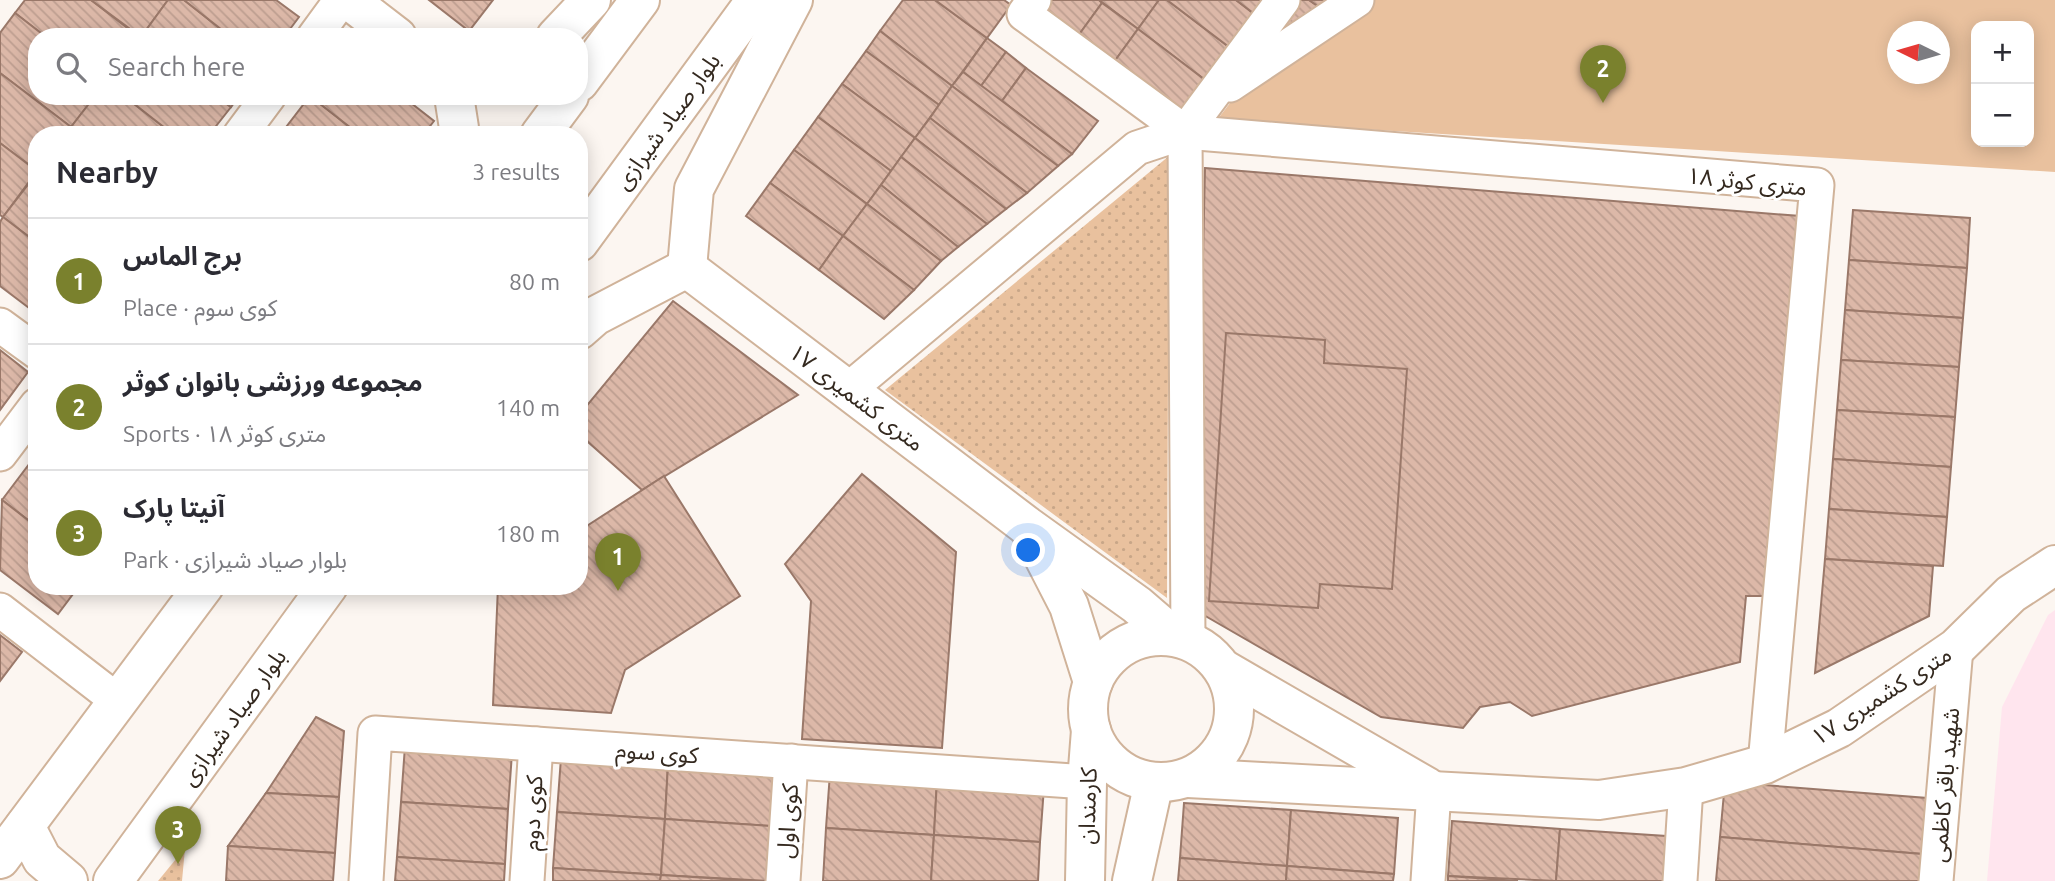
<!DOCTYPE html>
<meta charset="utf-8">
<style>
:root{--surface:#fff;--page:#f2f2f3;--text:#2b2b33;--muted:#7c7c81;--line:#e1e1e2;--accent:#7a812d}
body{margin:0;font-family:Ubuntu,"Noto Sans Arabic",sans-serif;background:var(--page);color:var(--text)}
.controls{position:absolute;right:21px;top:21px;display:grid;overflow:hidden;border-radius:14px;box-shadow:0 4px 18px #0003}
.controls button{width:63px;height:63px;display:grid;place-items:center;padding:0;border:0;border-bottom:2px solid var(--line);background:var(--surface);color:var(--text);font:35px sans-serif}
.compass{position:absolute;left:1887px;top:21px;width:63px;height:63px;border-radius:50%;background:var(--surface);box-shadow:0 4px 18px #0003;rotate:275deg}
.you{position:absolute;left:1029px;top:551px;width:24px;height:24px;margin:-18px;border:5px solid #fff;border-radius:50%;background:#1a73e8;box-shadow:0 0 0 10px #1a73e833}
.badge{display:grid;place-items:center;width:46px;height:46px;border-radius:50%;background:var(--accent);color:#fff;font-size:23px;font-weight:700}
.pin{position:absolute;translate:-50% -58px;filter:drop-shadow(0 2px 4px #0008)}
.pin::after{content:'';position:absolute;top:37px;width:24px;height:21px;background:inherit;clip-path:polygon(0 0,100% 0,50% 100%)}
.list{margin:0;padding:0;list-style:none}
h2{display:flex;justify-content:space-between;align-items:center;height:91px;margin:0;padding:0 28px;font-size:30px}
h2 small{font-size:23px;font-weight:400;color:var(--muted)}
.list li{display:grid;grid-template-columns:46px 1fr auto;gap:21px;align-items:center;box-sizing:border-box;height:126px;padding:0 28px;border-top:2px solid var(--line)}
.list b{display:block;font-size:26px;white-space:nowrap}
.list p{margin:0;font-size:23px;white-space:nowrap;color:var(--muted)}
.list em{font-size:23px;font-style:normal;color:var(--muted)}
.icon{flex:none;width:38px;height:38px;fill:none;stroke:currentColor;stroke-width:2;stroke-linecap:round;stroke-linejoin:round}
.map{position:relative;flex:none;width:2055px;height:881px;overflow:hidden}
.search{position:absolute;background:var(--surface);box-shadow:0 4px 18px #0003;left:28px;top:28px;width:560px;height:77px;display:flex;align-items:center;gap:18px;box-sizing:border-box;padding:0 24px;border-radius:28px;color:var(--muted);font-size:26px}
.panel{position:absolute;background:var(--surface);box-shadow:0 4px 18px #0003;left:28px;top:126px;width:560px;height:469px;border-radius:28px}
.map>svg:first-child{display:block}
</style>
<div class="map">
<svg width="2055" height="881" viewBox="0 0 2055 881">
<defs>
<pattern id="green-dots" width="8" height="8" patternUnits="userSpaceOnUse" patternTransform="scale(1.75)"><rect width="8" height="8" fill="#e9c19e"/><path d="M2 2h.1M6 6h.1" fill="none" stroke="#c8a688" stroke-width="1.8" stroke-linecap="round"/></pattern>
<pattern id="building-back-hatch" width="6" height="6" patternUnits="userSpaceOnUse" patternTransform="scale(1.75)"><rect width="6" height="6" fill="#dcb8a8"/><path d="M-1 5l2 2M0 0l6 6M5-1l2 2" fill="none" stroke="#bd9e90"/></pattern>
</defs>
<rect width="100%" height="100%" fill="#fcf6f1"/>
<!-- education -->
<polygon fill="#ffe5ee" points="2055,610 2055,881 1987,881 2002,707 2048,615"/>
<!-- green -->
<g fill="url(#green-dots)">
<polygon points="1169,156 1167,598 885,390"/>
<polygon points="185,848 182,881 158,881"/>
</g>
<!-- pitch -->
<path fill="#e9c19e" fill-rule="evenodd" d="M 1372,0 L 2055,0 L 2055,172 L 1217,120 L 1243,86 ZM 1976,26 L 2029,26 L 2029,142 L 1976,142 ZM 1898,32 L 1940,32 L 1940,74 L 1898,74 Z"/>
<!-- building -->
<g fill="url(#building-back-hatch)" stroke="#9a7869" stroke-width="2">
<polygon points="25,0 91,0 139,37 46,37 15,13"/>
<polygon points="91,0 168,0 141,37"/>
<polygon points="168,0 184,0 231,37 141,37"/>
<polygon points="184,0 276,0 299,17 284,37 231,37"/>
<polygon points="429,0 493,0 469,31"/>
<polygon points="903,0 935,0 987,38 952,86 880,31"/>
<polygon points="935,0 1004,0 1011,5 987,38"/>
<polygon points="1048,0 1099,0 1102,3 1078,36 1042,9"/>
<polygon points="1099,0 1159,0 1138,29"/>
<polygon points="1159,0 1167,0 1233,50 1209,83 1138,29"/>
<polygon points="1167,0 1236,0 1257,16 1233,50"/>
<polygon points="1236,0 1269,0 1257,16"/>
<polygon points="1300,0 1309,0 1329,14 1254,53"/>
<polygon points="1309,0 1346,0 1329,14"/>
<polygon points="1102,3 1138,29 1114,62 1078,36"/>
<polygon points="15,13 46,37 37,37 37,96 95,96 71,127 0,73 0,33"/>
<polygon points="1138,29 1209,83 1185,115 1114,62"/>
<polygon points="880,31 952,86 939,105 866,51"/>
<polygon points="987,38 1006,52 981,86 963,72"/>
<polygon points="866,51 939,105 915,138 842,84"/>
<polygon points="1006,52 1026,68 1002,101 981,86"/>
<polygon points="1026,68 1098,121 1072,154 1002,101"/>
<polygon points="963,72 1002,101 1072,154 1058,166 952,86"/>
<polygon points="0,73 71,127 66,135 37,135 37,171 0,143"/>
<polygon points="842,84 915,138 891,171 818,117"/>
<polygon points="952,86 1058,166 1027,193 930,118"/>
<polygon points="95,96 124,96 174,135 81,135 71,127"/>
<polygon points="124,96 216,96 231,107 209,135 174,135"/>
<polygon points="216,96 239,96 231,107"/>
<polygon points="310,96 360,135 280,135"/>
<polygon points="310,96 402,96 434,121 423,135 360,135"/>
<polygon points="818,117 891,171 867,204 794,150"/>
<polygon points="930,118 1027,193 1006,209 915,138"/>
<polygon points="71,127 81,135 66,135"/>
<polygon points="915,138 1006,209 987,224 901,157"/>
<polygon points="0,143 37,171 3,217 0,215"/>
<polygon points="794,150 867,204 843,236 770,183"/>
<polygon points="901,157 987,224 958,247 881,185"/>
<polygon points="1205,168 1800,216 1769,596 1746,596 1740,662 1532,716 1510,702 1480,707 1463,728 1381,717 1195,610"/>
<polygon points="37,173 37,243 3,217"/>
<polygon points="770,183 843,236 819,270 746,216"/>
<polygon points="881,185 958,247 941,261 867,204"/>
<polygon points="867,204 941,261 914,290 843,236"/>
<polygon points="1853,210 1970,218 1967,268 1849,260"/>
<polygon points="3,217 37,243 37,314 0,286 0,222"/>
<polygon points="843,236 914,290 884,319 819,270"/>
<polygon points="1849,260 1967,268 1963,318 1845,310"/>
<polygon points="673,301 798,395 642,490 579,434 579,415"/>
<polygon points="1845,310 1963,318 1959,367 1841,360"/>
<polygon points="1226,333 1325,340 1324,363 1407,369 1392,589 1320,584 1318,608 1209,601"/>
<polygon points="0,350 28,372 0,410"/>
<polygon points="1841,360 1959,367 1955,417 1837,410"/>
<polygon points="1837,410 1955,417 1951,467 1833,459"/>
<polygon points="36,455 37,456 37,527 2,500"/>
<polygon points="1833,459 1951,467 1947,517 1829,509"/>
<polygon points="862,474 956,552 942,748 802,739 811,601 785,564"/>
<polygon points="664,476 740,596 625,670 611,713 493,705 498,586 579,586 579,531"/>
<polygon points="2,500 37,527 37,586 79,586 58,614 0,570"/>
<polygon points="1829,509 1947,517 1943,566 1825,559"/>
<polygon points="1825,559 1933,566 1929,616 1815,673"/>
<polygon points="0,635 22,652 0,681"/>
<polygon points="316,717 344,731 339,797 266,793"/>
<polygon points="405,746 512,753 508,809 401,802"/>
<polygon points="561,758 668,764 665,819 557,812"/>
<polygon points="668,764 775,772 771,826 665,819"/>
<polygon points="830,773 937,780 934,835 826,828"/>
<polygon points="937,780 1044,787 1040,842 934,835"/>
<polygon points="1725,782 1927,798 1922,854 1720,837"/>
<polygon points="266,793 339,797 335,853 228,846"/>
<polygon points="401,802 508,809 505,864 397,857"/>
<polygon points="1184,803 1291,810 1287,866 1180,858"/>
<polygon points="1291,810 1398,818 1394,874 1287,866"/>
<polygon points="557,812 665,819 661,875 553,868"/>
<polygon points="665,819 771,826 768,881 661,875"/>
<polygon points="1452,821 1560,829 1556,881 1448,876"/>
<polygon points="826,828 934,835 931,881 823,881"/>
<polygon points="1560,829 1666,836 1663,881 1556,881"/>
<polygon points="934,835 1040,842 1038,881 931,881"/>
<polygon points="1720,837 1922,854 1920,881 1716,881"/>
<polygon points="228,846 335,853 333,881 226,881"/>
<polygon points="397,857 505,864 504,881 395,881"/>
<polygon points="1180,858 1287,866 1286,881 1178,881"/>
<polygon points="1287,866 1394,874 1393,881 1286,881"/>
<polygon points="553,868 661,875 660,881 553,881"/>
<polygon points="661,875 755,881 660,881"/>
<polygon points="1448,876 1518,881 1448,881"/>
</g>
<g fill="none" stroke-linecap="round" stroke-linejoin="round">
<!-- minor casing -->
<g stroke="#d0b39a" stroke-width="37">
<g id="minor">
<polyline points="1034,0 1024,14 1185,132"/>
<polyline points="314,37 341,0"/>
<polyline points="1230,85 1357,0"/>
<polyline points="1185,132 1817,185 1765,764"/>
<polyline points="1185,132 1188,640"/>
<polyline points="240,135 269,96"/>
<polyline points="0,325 37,352"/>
<polyline points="848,390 1137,148 1185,132 1283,0"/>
<polyline points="0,454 37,405"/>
<polyline points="0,610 118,701"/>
<polyline points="366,881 375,733 1087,782"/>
<polyline points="527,881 536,744"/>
<polyline points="783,881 791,761"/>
<polyline points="1428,881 1434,791"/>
<polyline points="1680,881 1686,787"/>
<polyline points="1936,881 1956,648"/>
</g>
</g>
<!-- tertiary casing -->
<g stroke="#d0b39a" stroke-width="42">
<g id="tertiary">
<polyline points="349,0 397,37"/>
<polyline points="556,37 591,0"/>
<polyline points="454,96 459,128 457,135"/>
<polyline points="687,268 1027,526 1137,605 1173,636"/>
<polyline points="687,268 694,189 793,0"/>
<polyline points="579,330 595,316 687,268"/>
<polyline points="1032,534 1069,606 1093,682"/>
<circle cx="1161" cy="709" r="73"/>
<polyline points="1223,669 1427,787"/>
<polyline points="1188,778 1599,800 1686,787 1765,764 1839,728 1956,648 2011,594 2055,565"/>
</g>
</g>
<!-- secondary casing -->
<g stroke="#d0b39a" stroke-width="42">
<g id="secondary">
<polyline points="579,82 640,0"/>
<polyline points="540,135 569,96"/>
<polyline points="579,242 756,0"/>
<polyline points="25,826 42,859 68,881"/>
<polyline points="0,859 204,586"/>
<polyline points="113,881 328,586"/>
<polyline points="1085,881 1087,782 1091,730"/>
<polyline points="1132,881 1154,782"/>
</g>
</g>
<!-- minor -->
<use href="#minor" stroke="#fff" stroke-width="33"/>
<!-- tertiary -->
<use href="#tertiary" stroke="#fff" stroke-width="38"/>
<!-- secondary -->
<use href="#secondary" stroke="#fff" stroke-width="38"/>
</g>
<g text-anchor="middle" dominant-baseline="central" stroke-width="6" stroke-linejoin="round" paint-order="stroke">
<!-- street labels -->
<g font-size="23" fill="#34291f" stroke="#fff">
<text transform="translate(667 121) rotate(-54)">بلوار صیاد شیرازی</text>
<text transform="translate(1747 181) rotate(6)">۱۸ متری کوثر</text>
<text transform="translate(857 397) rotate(37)">۱۷ متری کشمیری</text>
<text transform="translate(1881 695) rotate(-33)">۱۷ متری کشمیری</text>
<text transform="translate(233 717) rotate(-54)">بلوار صیاد شیرازی</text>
<text transform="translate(657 752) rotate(4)">کوی سوم</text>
<text transform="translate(1944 785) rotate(-85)">شهید باقر کاظمی</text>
<text transform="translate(1087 806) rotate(-88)">کارمندان</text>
<text transform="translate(532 813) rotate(-87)">کوی دوم</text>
<text transform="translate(787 821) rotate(-86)">کوی اول</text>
</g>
</g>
</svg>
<div class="controls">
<button>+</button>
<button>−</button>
</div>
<svg class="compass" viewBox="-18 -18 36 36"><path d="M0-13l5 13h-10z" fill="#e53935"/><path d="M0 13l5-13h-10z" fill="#7c7c81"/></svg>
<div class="you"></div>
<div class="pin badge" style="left:618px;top:591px">1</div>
<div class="pin badge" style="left:1603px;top:103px">2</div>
<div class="pin badge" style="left:178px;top:864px">3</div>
<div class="search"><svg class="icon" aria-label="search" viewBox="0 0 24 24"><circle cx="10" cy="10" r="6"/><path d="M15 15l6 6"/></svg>Search here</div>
<section class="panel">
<h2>Nearby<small>3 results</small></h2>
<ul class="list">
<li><span class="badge">1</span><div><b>برج الماس</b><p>Place · کوی سوم</p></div><em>80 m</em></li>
<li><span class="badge">2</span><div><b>مجموعه ورزشی بانوان کوثر</b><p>Sports · ۱۸ متری کوثر</p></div><em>140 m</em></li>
<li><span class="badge">3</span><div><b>آنیتا پارک</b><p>Park · بلوار صیاد شیرازی</p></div><em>180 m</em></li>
</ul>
</section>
</div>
